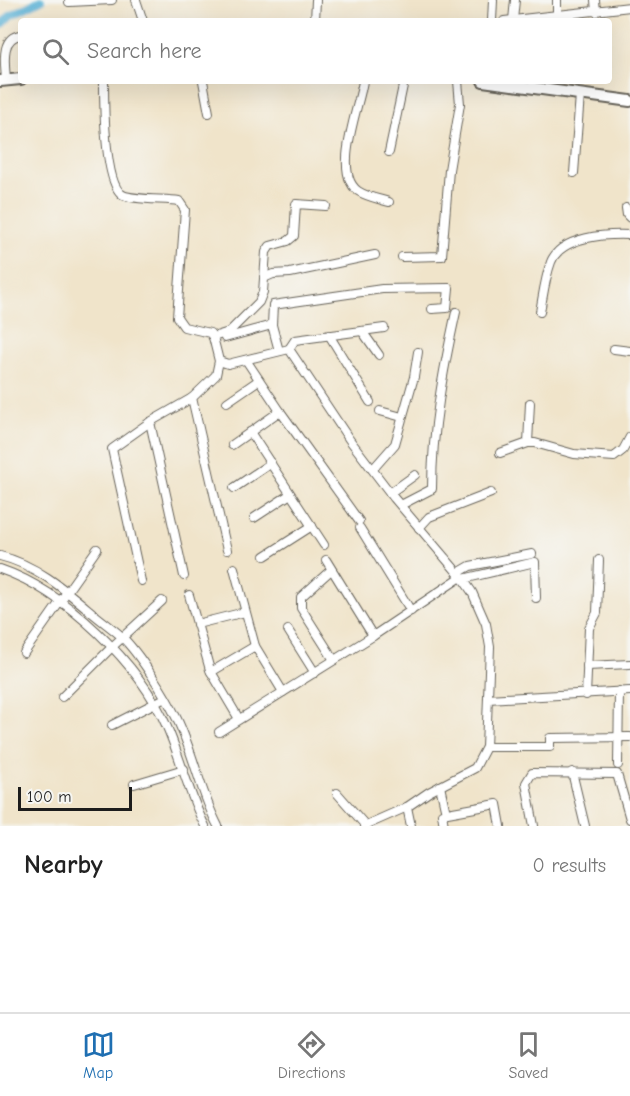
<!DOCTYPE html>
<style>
:root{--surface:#fff;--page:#f2f2f2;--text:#222;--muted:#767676;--line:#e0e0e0;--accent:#1f6fb2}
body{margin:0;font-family:"Comic Neue",sans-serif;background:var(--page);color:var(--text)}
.scale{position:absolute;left:18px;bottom:15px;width:114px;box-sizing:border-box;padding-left:6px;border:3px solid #1c1c1c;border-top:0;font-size:16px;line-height:21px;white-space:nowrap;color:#1c1c1c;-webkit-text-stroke:4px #f6f6f2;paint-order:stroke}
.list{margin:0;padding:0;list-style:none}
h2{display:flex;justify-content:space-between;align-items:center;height:78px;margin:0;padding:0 24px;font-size:26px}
h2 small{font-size:20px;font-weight:400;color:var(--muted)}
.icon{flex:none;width:33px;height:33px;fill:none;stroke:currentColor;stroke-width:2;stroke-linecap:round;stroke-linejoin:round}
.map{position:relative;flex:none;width:630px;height:826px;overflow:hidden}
.search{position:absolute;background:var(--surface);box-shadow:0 6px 24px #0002;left:18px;right:18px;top:18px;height:66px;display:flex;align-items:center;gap:15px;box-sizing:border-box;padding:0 21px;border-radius:6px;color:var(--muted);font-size:22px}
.sheet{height:186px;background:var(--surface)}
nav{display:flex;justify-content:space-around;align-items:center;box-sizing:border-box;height:84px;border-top:2px solid var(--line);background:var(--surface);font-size:16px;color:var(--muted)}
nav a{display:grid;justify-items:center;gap:3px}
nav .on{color:var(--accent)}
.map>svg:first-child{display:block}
</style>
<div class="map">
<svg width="630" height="826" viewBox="0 0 630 826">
<rect width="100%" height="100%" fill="#f6f6f2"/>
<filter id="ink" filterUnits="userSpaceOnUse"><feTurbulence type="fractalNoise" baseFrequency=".0167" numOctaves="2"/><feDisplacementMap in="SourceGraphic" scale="12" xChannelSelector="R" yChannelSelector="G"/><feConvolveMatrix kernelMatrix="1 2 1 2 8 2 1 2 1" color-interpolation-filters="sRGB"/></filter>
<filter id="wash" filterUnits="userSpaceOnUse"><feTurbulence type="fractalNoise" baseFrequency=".008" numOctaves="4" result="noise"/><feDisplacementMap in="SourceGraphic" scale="24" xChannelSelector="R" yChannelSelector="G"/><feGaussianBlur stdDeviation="1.35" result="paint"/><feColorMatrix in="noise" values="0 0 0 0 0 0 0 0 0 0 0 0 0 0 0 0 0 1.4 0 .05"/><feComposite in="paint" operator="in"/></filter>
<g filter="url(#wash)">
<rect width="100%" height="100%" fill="#f0e4ca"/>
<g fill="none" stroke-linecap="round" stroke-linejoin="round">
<!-- canal -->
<polyline stroke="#59b1d6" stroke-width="8" points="0,26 11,15 41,0"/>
</g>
</g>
<g filter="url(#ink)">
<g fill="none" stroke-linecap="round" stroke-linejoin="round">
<!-- street casing -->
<g stroke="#666259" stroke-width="10">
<g id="street">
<polyline points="136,0 143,21"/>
<polyline points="557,0 557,16"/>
<polyline points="595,0 596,12"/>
<polyline points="69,2 112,0"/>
<polyline points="513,20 515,0"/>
<polyline points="315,21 316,0"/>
<polyline points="492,21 493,0"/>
<polyline points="504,21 630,7"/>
<path d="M 6,80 C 5,64 0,37 21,35"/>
<path d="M 104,81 C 104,102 104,185 123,195 C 133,200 166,199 179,201 L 185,210 L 177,317 L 184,327 L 210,333 L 213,337"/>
<polyline points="203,81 209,113"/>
<path d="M 363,81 C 359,108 332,173 358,191 C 367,197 379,199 389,202"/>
<polyline points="389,152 404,81"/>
<polyline points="574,173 580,95"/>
<polyline points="626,208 627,215 630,218"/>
<polyline points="402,257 442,256 449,170 460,104 458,81"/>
<polyline points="264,278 273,274 290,273 375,255"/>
<path d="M 540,312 C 543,296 545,278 551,262 C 561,236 607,234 630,235"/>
<polyline points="362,331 379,355"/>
<polyline points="329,335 370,402"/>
<polyline points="213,337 229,332 259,302 263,292 266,252 270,246 288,241 294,236 296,204 326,206"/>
<polyline points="225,338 272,325"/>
<polyline points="289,349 295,340 384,328"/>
<polyline points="614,349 630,351"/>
<polyline points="279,351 272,325 273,305 382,289 449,288 447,308 432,309"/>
<polyline points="246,360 280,411 359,521"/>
<polyline points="219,361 228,364 289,349 349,439 394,498 463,579 472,592 486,624 490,647 486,747 475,768 429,792 407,807 364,826"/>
<polyline points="192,398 227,550"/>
<polyline points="227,402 259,380"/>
<polyline points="380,411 402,417"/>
<polyline points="150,422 184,576"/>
<polyline points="250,432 324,545"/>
<polyline points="528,443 530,403"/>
<polyline points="232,445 280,411"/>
<polyline points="500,453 528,443 535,443 574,454 614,457 623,450 630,437"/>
<polyline points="373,469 395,444 414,377 418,352"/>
<polyline points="234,488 271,463"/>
<polyline points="390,493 415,475"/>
<path d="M 401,505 L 432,489 C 432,429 443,371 456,312"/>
<polyline points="254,518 289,495"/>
<polyline points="360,528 411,611"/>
<polyline points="419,528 429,517 491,493"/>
<path d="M 0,556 C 34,564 63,588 89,610 C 99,619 111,627 121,636 C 139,653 166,696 177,719 C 194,754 200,792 218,826"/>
<polyline points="265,556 312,526"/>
<polyline points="326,560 373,636"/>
<polyline points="234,568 255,646 283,692"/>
<path d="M 0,569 C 65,591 140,664 167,727 C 181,759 189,795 205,826"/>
<polyline points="331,570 301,597 301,608 334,660"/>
<polyline points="458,573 470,566 532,554"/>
<polyline points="463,579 535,562 536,598"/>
<polyline points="141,581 112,449 150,422 192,398 216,375 219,361 213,337"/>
<polyline points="189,595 210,670 239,719"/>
<polyline points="197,624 245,612"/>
<polyline points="288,630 315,673"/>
<polyline points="24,653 97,549"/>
<polyline points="587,666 630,664"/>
<polyline points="211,672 255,646"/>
<polyline points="586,695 589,628 597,613 599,560"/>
<polyline points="62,697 113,646 162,601"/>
<polyline points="488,699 630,691"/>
<polyline points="112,725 165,698"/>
<polyline points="219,732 373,636 461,577"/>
<polyline points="486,747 550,747 550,738 630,737"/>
<polyline points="618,765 619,691"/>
<polyline points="572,772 585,826"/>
<polyline points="134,784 184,769"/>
<polyline points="440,786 446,813"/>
<polyline points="337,793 366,826"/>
<polyline points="407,807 411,826"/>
<polyline points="444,826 442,814 497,804 501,826"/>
<polyline points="534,826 526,783 532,773 617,774 630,819"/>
</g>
</g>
<!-- secondary casing -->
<g stroke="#666259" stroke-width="14">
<g id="secondary">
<polyline points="0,81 21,79"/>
<polyline points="483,81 630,101"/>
</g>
</g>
<!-- street -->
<use href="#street" stroke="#fff" stroke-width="8"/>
<!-- secondary -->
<use href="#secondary" stroke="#fff" stroke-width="10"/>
</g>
</g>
</svg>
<div class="scale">100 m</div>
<div class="search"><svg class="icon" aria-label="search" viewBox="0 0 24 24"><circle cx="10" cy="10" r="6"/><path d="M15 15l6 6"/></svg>Search here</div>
</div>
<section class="sheet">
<h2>Nearby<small>0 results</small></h2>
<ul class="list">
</ul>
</section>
<nav>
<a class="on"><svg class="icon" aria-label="map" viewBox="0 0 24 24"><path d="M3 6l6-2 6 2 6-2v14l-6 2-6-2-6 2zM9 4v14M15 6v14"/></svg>Map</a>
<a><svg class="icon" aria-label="directions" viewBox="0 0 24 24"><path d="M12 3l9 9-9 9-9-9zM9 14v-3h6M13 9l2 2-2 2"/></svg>Directions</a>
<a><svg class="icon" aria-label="saved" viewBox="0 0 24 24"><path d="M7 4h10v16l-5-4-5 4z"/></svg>Saved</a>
</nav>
